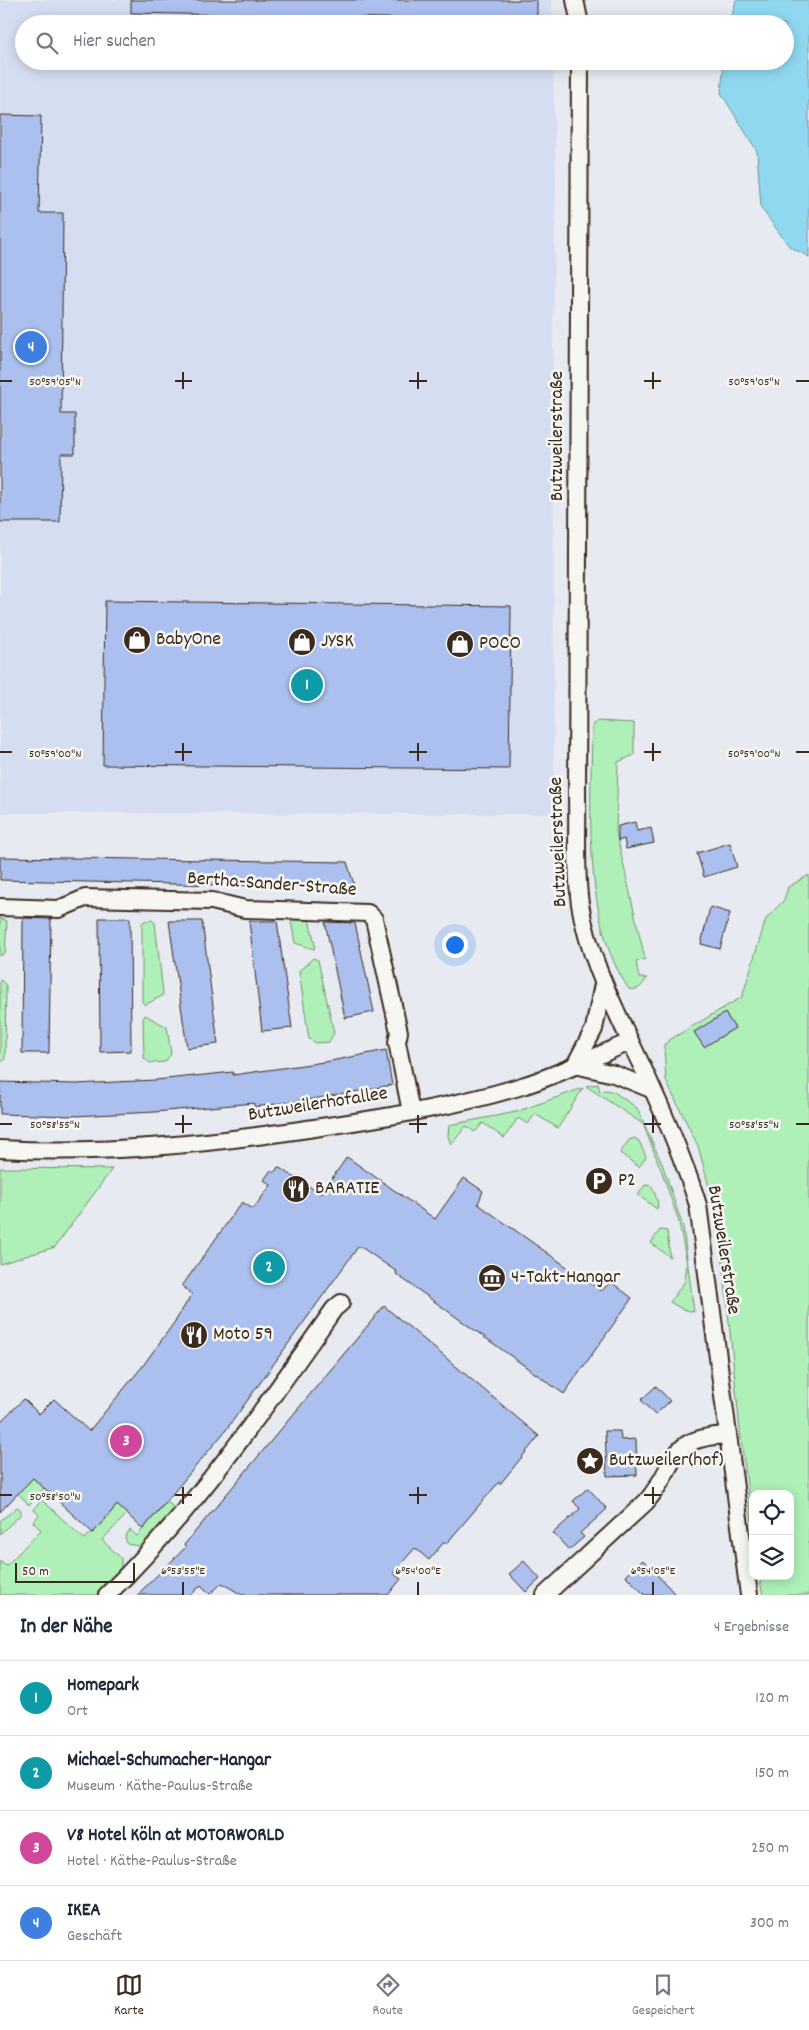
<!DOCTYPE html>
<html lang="de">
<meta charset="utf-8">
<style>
:root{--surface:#fff;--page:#f6f6f7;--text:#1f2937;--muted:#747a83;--line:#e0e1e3;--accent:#3b2a1e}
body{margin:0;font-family:Dekko,sans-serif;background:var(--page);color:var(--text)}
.controls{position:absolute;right:15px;bottom:15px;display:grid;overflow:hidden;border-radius:10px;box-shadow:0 2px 12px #0003}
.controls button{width:45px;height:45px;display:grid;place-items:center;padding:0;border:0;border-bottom:1px solid var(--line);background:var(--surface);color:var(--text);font:25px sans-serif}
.scale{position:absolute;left:15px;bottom:12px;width:120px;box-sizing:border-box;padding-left:5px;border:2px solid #3b2a1e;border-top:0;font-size:14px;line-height:18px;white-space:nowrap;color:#3b2a1e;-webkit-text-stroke:4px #f6f6f2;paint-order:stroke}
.you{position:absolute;left:454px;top:944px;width:18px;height:18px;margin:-12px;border:4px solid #fff;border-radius:50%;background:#1a73e8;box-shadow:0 0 0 8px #1a73e833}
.badge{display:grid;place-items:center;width:32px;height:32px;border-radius:50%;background:var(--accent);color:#fff;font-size:16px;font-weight:700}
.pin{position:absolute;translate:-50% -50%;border:2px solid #fff;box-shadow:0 1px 5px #0006}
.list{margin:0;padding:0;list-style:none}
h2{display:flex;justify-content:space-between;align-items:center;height:65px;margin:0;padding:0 20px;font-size:21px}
h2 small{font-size:16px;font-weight:400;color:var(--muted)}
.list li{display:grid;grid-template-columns:32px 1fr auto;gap:15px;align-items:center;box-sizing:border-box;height:75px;padding:0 20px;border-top:1px solid var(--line)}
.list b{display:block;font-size:19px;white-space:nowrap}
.list p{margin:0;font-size:16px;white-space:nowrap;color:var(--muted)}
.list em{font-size:16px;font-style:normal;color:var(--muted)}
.icon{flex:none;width:28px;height:28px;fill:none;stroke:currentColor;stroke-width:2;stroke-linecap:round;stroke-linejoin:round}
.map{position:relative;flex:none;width:809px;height:1595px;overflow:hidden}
.search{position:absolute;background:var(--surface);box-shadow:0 2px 12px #0003;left:15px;right:15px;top:15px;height:55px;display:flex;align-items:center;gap:12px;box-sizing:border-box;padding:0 18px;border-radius:28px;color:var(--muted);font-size:19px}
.sheet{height:365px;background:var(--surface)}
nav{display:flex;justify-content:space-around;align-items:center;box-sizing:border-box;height:70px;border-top:1px solid var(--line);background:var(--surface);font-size:14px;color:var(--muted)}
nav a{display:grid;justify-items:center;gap:2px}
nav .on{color:var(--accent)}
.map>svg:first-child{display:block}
</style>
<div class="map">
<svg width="809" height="1595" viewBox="0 0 809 1595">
<rect width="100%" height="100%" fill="#e7ebf1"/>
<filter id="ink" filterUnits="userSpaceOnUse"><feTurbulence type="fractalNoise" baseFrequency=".02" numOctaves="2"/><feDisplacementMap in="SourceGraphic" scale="10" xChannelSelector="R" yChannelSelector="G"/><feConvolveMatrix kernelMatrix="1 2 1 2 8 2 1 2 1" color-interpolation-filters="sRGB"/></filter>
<g filter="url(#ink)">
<!-- built -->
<polygon fill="#d5def0" points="0,0 552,0 552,24 24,24 24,61 553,61 556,182 553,334 554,814 0,813"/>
<!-- green -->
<g fill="#aff0b9" stroke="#758d6c">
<path d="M 598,721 L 634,723 L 634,755 L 618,762 L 616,832 L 645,959 L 636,962 L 639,978 L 647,978 C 642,986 639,991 629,989 C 582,922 591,807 592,728 L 593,724 Z"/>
<polygon points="809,875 809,1595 763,1595 759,1576 790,1576 790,1494 753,1494 753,1529 741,1439 719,1224 698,1146 666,1081 664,1045 671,1039 742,997 766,919 784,900 788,887"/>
<polygon points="0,918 7,921 5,953 0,956"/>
<polygon points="294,918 309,919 315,945 314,949 295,943 291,921"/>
<polygon points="152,920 155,923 163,993 162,996 145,1005 142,1002 142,924 144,921"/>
<polygon points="313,958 318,960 334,1033 329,1042 316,1043 309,1039 299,971"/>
<polygon points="0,980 6,985 5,1059 0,1063"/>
<polygon points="145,1015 167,1027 171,1054 165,1062 150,1063 144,1058 143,1019"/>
<polygon points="598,1084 600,1092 606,1090 614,1092 637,1108 663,1166 683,1227 694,1312 682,1309 670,1302 685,1281 687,1264 679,1222 662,1172 643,1124 586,1086"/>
<polygon points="583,1088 558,1128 535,1114 528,1124 518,1118 504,1138 483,1123 475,1132 466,1126 451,1145 448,1136 449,1125 516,1112"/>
<polygon points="635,1138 639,1141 646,1157 639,1167 620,1153 629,1140"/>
<polygon points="0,1168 112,1169 55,1247 0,1264"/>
<polygon points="645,1185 652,1186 658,1203 657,1209 638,1195"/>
<polygon points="660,1230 667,1231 670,1257 651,1243"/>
<polygon points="28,1473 44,1488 29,1505 13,1488"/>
<polygon points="42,1500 84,1539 93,1532 117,1505 127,1514 102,1540 121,1558 121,1570 96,1595 0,1595 0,1561 6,1566 41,1530 33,1522 39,1515 33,1509"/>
<polygon points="167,1501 176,1510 144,1547 127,1544 125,1537 130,1530 137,1536"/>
<polygon points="17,1507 21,1510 21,1514 0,1534 0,1521"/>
</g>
<!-- water -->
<polygon fill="#8fd8f0" stroke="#6d929c" points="736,0 809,0 809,257 789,246 761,208 757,151 721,93 724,61 785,61 785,24 730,24"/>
<!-- building -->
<g fill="#acc0ef" stroke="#3b2a1e">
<polygon points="131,0 537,0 537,21 131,13"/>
<polygon points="0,115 41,116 39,213 63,213 61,414 75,414 75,454 61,454 60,522 0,522"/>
<polygon points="105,601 511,606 509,769 103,765"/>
<polygon points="635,822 637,831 651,828 654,843 626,849 624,839 618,841 618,826"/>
<polygon points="730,843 737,867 704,877 697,853"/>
<polygon points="0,857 347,862 355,888 0,880"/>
<polygon points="710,907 730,913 720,949 701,944"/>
<polygon points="23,918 51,919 49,1053 22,1053"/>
<polygon points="99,918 130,918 131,1051 100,1052"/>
<polygon points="169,921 202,921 218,1044 187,1048"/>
<polygon points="249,921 277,921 292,1028 262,1031"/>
<polygon points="325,922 355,923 374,1012 345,1018"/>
<polygon points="725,1013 735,1028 704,1047 694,1032"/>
<polygon points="386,1050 392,1085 320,1098 254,1107 254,1103 155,1112 73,1116 0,1114 0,1082 76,1084 156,1080 233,1072 233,1075 331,1061"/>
<polygon points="347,1157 435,1219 464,1178 483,1191 478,1204 601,1291 611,1282 632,1298 564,1394 396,1274 397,1272 361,1247 358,1247 226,1430 143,1529 117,1505 93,1533 33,1478 0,1512 0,1422 24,1399 39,1414 54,1399 89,1431 142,1367 176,1320 192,1294 182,1286 242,1202 253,1209 271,1185 264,1180 271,1170 274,1173 278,1167 321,1194"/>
<polygon points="384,1306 539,1436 500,1484 499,1482 446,1544 444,1542 429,1560 415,1548 393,1573 401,1579 388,1595 242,1595 222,1583 210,1594 201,1585 191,1595 137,1595 186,1547 184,1545"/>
<polygon points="656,1386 670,1401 655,1415 641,1400"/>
<polygon points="605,1431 620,1431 621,1440 636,1439 637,1475 607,1476"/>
<polygon points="588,1488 607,1509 580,1533 584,1537 569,1550 553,1533 580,1509 573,1501"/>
<polygon points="643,1560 661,1579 676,1595 645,1595 626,1576"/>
<polygon points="524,1561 540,1579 526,1592 509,1574"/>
</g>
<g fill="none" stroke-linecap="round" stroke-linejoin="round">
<!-- minor casing -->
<g stroke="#3b2a1e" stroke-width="20">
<g id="minor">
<polyline points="575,0 580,24"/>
<path d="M 580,61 L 577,797 C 578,832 575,869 580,904 C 588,954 610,998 631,1043 C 655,1093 682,1153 698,1205 L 749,1595"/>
<polyline points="0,907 59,909 85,898 212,901 245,909 368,913 374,919 399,1032 397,1042 411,1112"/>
<polyline points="575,1065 594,1029 603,984"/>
<polyline points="575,1065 614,1074 651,1089"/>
<path d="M 0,1149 C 107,1155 215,1143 321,1127 C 388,1117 457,1106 522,1086 C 559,1075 595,1056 630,1042"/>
<path d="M 107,1595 C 195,1509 264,1409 334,1309 L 341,1303"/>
<path d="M 545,1595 L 646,1502 C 680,1463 664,1438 728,1435"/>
</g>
</g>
<!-- minor -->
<use href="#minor" stroke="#f6f6f2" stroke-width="16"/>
</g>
</g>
<!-- ticks -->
<path fill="none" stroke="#3b2a1e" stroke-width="2" d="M 183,372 L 183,389M 418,372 L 418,389M 653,372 L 653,389M 0,381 L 12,381M 175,381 L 192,381M 409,381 L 427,381M 644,381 L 661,381M 796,381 L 809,381M 183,743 L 183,761M 418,743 L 418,761M 653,743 L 653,761M 0,752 L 12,752M 175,752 L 192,752M 409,752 L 427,752M 644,752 L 661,752M 796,752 L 809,752M 183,1115 L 183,1133M 418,1115 L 418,1133M 653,1115 L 653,1133M 0,1124 L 12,1124M 175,1124 L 192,1124M 409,1124 L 427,1124M 644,1124 L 661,1124M 796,1124 L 809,1124M 183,1487 L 183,1504M 418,1487 L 418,1504M 653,1487 L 653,1504M 0,1495 L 12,1495M 175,1495 L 192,1495M 409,1495 L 427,1495M 644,1495 L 661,1495M 183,1582 L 183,1595M 418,1582 L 418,1595M 653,1582 L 653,1595"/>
<!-- icons -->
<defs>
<g id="shop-disc" transform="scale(1.4375)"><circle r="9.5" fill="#3b2a1e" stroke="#f6f6f2"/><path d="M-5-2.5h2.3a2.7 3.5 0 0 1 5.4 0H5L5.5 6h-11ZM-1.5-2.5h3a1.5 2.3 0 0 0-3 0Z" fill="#fff"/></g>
<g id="parking-disc" transform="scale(1.4375)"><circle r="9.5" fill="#3b2a1e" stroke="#f6f6f2"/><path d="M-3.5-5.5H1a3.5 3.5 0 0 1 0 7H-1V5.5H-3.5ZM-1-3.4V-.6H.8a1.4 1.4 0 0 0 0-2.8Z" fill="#fff"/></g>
<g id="restaurant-disc" transform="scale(1.4375)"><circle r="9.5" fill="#3b2a1e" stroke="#f6f6f2"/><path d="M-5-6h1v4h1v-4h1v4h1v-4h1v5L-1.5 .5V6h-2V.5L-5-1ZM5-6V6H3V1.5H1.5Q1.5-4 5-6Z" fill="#fff"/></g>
<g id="museum-disc" transform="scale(1.4375)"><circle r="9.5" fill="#3b2a1e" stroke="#f6f6f2"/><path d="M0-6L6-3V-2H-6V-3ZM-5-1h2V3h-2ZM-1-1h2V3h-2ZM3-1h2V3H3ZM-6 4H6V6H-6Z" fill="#fff"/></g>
<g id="sight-disc" transform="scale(1.4375)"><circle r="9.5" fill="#3b2a1e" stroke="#f6f6f2"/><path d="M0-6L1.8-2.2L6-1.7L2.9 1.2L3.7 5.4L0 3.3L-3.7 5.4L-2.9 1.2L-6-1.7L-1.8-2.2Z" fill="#fff"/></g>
</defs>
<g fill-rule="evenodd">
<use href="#shop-disc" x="137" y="640"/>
<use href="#shop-disc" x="302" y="642"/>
<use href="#shop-disc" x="460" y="644"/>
<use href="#parking-disc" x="599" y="1181"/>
<use href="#restaurant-disc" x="296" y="1189"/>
<use href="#museum-disc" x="492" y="1278"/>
<use href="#restaurant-disc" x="194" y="1335"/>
<use href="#sight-disc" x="590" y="1461"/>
</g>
<g text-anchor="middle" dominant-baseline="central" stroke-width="5" stroke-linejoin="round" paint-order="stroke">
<!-- street labels -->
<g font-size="20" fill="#3b2a1e" stroke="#f6f6f2">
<text transform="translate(558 436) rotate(-90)">Butzweilerstraße</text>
<text transform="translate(559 842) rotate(-92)">Butzweilerstraße</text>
<text transform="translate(272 885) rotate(4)">Bertha-Sander-Straße</text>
<text transform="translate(318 1105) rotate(-9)">Butzweilerhofallee</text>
<text transform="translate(723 1250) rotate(81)">Butzweilerstraße</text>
</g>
<!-- poi labels -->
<g font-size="20" fill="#3b2a1e" stroke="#f6f6f2" text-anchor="start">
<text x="156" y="640">BabyOne</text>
<text x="321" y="642">JYSK</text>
<text x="479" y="644">POCO</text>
<text x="618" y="1181">P2</text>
<text x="315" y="1189">BARATIE</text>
<text x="511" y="1278">4-Takt-Hangar</text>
<text x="213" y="1335">Moto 59</text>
<text x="609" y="1461">Butzweiler(hof)</text>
</g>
</g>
<g font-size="12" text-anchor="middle" fill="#3b2a1e" stroke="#f6f6f2" stroke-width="5" stroke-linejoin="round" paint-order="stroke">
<text x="55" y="385">50°59'05"N</text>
<text x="754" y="385">50°59'05"N</text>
<text x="55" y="757">50°59'00"N</text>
<text x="754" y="757">50°59'00"N</text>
<text x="55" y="1128">50°58'55"N</text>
<text x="754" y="1128">50°58'55"N</text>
<text x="55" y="1500">50°58'50"N</text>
<text x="183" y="1574">6°53'55"E</text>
<text x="418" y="1574">6°54'00"E</text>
<text x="653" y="1574">6°54'05"E</text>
</g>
</svg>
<div class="controls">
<button><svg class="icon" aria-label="locate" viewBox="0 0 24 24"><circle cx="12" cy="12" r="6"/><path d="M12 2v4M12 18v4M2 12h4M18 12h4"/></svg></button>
<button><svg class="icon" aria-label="layers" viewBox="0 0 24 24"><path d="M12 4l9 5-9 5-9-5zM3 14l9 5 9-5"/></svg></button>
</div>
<div class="scale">50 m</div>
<div class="you"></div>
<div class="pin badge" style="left:307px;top:685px;background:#0f9aa8">1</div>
<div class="pin badge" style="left:269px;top:1267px;background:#0f9aa8">2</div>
<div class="pin badge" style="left:126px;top:1441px;background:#d1479c">3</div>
<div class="pin badge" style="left:31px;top:347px;background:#3f7fe0">4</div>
<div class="search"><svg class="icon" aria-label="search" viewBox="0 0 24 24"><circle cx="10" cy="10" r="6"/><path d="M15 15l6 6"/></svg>Hier suchen</div>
</div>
<section class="sheet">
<h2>In der Nähe<small>4 Ergebnisse</small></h2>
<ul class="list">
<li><span class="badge" style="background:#0f9aa8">1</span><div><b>Homepark</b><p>Ort</p></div><em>120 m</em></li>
<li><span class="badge" style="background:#0f9aa8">2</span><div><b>Michael-Schumacher-Hangar</b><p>Museum · Käthe-Paulus-Straße</p></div><em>150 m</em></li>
<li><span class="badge" style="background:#d1479c">3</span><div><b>V8 Hotel Köln at MOTORWORLD</b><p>Hotel · Käthe-Paulus-Straße</p></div><em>250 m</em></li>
<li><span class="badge" style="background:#3f7fe0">4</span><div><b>IKEA</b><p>Geschäft</p></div><em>300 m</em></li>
</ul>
</section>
<nav>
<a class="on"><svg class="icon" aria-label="map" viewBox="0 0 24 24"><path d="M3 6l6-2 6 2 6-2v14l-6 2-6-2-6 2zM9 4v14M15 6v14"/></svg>Karte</a>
<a><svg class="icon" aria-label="directions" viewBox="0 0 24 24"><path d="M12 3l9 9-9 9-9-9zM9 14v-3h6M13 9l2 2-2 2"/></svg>Route</a>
<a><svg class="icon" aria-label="saved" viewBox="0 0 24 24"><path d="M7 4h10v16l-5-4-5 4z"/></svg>Gespeichert</a>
</nav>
